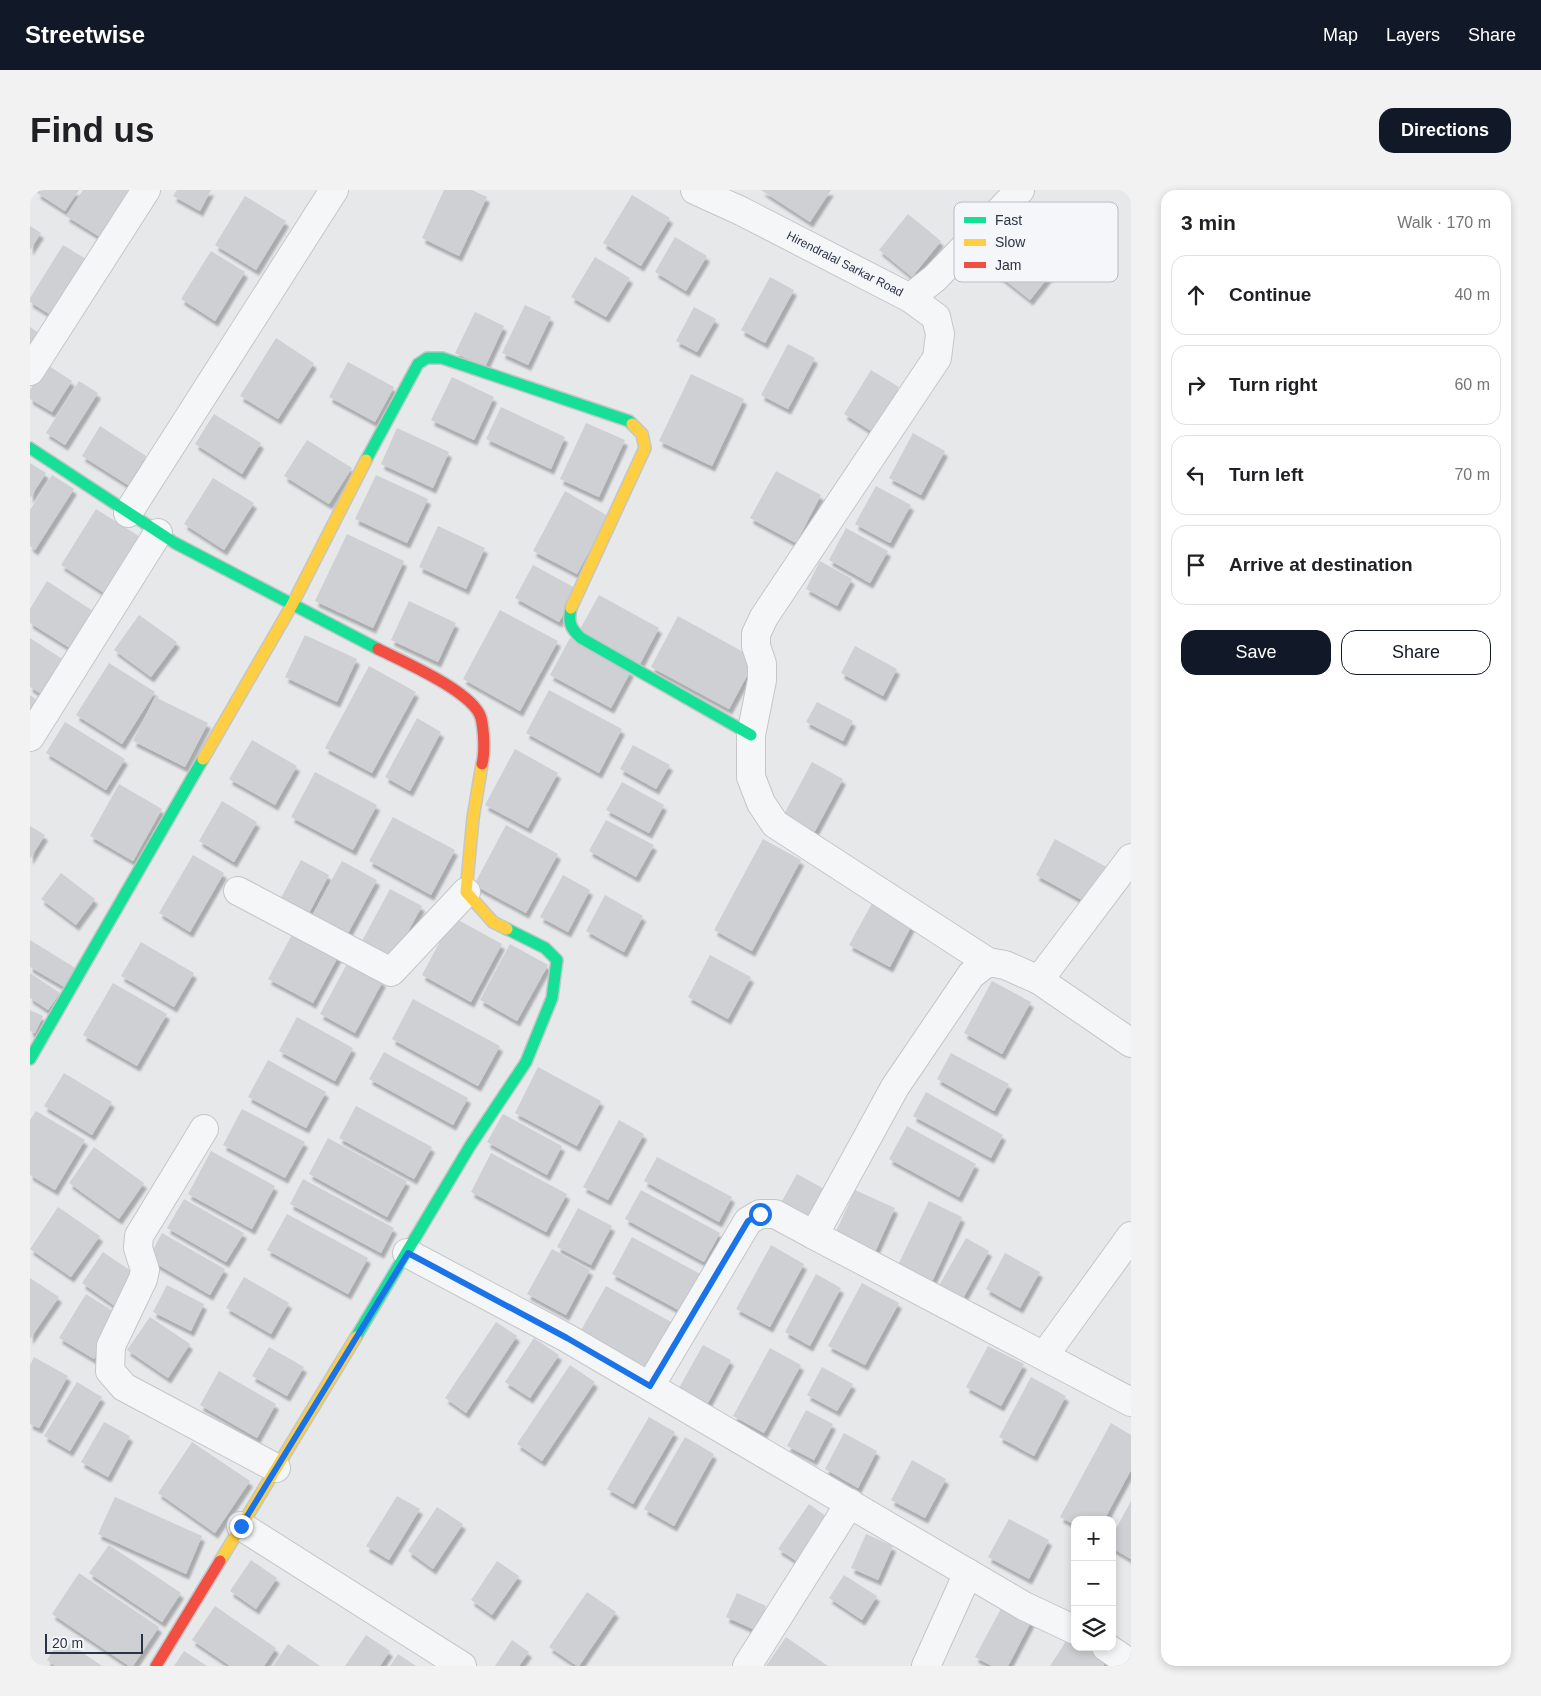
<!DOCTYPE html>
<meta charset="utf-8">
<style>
:root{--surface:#fff;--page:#f2f2f2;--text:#202124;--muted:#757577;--line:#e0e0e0;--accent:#111827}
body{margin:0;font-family:Arial,sans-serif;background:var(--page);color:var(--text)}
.controls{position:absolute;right:15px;bottom:15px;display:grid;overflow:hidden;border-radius:10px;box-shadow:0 2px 8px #0003}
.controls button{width:45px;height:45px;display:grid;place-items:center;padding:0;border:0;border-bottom:1px solid var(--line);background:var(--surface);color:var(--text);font:25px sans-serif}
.scale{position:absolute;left:15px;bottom:12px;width:98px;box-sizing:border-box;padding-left:5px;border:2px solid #2b3445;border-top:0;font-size:14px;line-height:18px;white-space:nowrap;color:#2b3445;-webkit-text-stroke:4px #f4f6f9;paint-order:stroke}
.stop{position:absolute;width:15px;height:15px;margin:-11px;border:4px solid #1a73e8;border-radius:50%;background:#fff}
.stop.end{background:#1a73e8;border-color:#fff;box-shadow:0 1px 5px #0008}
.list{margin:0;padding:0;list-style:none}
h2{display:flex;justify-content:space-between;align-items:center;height:65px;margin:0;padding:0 20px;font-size:21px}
h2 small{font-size:16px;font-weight:400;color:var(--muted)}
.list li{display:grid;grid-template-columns:32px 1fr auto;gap:15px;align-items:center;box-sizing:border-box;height:80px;margin:0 10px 10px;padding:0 10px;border:1px solid var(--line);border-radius:15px}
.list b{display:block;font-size:19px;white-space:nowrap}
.list em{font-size:16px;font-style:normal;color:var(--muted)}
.actions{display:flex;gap:10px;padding:15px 20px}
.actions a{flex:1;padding:11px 0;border:1px solid var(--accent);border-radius:15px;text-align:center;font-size:18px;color:var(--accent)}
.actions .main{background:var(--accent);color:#fff}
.icon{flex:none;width:28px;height:28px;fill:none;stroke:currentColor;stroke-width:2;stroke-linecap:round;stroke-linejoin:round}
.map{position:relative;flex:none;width:1101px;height:1476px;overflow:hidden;border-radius:15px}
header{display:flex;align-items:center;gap:30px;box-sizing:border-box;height:70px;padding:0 25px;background:var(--accent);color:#fff}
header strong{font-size:24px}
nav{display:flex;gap:28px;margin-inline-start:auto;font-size:18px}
.intro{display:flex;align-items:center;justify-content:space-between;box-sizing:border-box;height:120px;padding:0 30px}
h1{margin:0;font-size:35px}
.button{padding:12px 22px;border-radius:15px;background:var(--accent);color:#fff;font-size:18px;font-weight:700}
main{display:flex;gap:30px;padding:0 30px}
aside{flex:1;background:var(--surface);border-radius:15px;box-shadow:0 2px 8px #0003}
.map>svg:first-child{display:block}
</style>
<header>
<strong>Streetwise</strong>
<nav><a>Map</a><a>Layers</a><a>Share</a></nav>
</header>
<div class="intro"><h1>Find us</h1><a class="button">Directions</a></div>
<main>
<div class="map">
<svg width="1101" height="1476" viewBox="0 0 1101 1476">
<defs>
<filter id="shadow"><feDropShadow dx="3" dy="5.5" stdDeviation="1" flood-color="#0004"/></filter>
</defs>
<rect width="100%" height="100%" fill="#e6e8ea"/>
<!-- building -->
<g fill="#ced0d3" filter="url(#shadow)">
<polygon points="9,0 49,0 35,21 7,3"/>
<polygon points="53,0 111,0 78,52 36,26"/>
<polygon points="147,0 181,0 170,21 143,6"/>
<polygon points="414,0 442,0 457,7 429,66 392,48"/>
<polygon points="731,0 801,0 780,32"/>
<polygon points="602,5 640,28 611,76 573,53"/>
<polygon points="215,6 256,31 226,80 185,55"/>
<polygon points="878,24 911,51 882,87 849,60"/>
<polygon points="0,36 11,43 0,60"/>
<polygon points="979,46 1023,81 1000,110 956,75"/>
<polygon points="645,47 677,66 656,101 625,82"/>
<polygon points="33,55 59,71 24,127 0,112 0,108"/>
<polygon points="181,61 215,82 185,131 151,109"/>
<polygon points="565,67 600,88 576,127 541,107"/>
<polygon points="740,87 764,100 735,153 711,140"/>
<polygon points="495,115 521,127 498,175 472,163"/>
<polygon points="664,117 686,129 667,162 646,151"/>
<polygon points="445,122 474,136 455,177 425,163"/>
<polygon points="0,137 12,145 0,163"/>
<polygon points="246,148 284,173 248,229 210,206"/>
<polygon points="758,154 785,168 758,219 731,205"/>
<polygon points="318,172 364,197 345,232 299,207"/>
<polygon points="16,174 42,191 22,222 0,209 0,200"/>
<polygon points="841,180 869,197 841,241 814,224"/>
<polygon points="661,184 714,209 682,276 629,251"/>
<polygon points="422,187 464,207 444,250 401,230"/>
<polygon points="49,191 68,203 35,255 16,243"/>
<polygon points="471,217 535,247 521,279 456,249"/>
<polygon points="184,224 231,253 212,284 165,254"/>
<polygon points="556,233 595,250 569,307 530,289"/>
<polygon points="70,236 116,266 98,295 52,266"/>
<polygon points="367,238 419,262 403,298 351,274"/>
<polygon points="883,243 915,261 891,305 859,288"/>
<polygon points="277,250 322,278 299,314 254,286"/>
<polygon points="0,273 16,283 0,308"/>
<polygon points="746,281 791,305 766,353 720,328"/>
<polygon points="22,285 44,299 5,360 0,356 0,320"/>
<polygon points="346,285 398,309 377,353 325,329"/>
<polygon points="183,288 224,313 194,360 154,334"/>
<polygon points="846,296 881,315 860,353 825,334"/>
<polygon points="535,301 578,326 547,384 503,361"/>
<polygon points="66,319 115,350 79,406 31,375"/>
<polygon points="408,336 455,358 436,399 389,377"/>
<polygon points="816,338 858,361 840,393 799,370"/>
<polygon points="317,344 374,371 343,438 285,411"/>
<polygon points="790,371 822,389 807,416 776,399"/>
<polygon points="503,375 547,399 529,432 485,408"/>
<polygon points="17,391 66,423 43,460 0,433 0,419"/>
<polygon points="569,405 629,438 610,474 549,441"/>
<polygon points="379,411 426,433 408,472 361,450"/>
<polygon points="470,420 528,451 490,521 433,489"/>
<polygon points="109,425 147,452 121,487 84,460"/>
<polygon points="648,426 726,469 699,519 621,477"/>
<polygon points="275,445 327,469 307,512 255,487"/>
<polygon points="0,448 37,472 15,506 0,497"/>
<polygon points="540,448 601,481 581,518 520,485"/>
<polygon points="825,456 867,479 853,506 811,483"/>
<polygon points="79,473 125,502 92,554 46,525"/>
<polygon points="339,476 386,502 342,583 295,558"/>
<polygon points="519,500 592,539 569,583 496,543"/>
<polygon points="0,505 7,510 0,522"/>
<polygon points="125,507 178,533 155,577 103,551"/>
<polygon points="787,512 823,531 813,551 776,532"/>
<polygon points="387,528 411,542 380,601 355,587"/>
<polygon points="35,532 95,569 76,600 16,563"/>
<polygon points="222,550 267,576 245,615 199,589"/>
<polygon points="603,555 640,575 626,599 590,579"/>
<polygon points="485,559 528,583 498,638 455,615"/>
<polygon points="782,572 813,589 784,643 753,626"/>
<polygon points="285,582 347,615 323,660 261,627"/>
<polygon points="592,592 634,615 619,643 576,620"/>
<polygon points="89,594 132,619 103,671 60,646"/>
<polygon points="192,611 227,632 204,672 169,651"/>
<polygon points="363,627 425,660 401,705 339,671"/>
<polygon points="576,630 624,655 606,687 559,661"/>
<polygon points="476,635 528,664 496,723 444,695"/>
<polygon points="0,636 15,645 0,669"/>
<polygon points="733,649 771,670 722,761 684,740"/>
<polygon points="1025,649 1082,680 1063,716 1006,685"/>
<polygon points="163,665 194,683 160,742 129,723"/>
<polygon points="271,670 299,685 279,723 251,708"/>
<polygon points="312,671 347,690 317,745 282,726"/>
<polygon points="31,683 65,709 46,735 11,709"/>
<polygon points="533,685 560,700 538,742 510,727"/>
<polygon points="360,699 392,716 363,769 332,751"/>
<polygon points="575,705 613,726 594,762 556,741"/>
<polygon points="846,706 886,727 860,777 819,755"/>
<polygon points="423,727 472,754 441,812 392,785"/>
<polygon points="264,741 309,765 283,813 238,789"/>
<polygon points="0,750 47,779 36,798 0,777"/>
<polygon points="111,752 164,783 144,817 91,786"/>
<polygon points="480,754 518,775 487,831 450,810"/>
<polygon points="680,765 721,787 698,829 658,807"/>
<polygon points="318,772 353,791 325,843 290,824"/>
<polygon points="0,783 30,803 18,820 0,808"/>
<polygon points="962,791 1001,812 972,864 934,843"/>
<polygon points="83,793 137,824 107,876 53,845"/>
<polygon points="383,809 470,856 448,896 362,849"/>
<polygon points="0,820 13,826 5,843 0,841"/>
<polygon points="267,827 323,858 305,891 249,861"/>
<polygon points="354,862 438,908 423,935 339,889"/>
<polygon points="921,863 979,894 964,921 907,889"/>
<polygon points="238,870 296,902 276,938 218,907"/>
<polygon points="508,877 571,911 547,956 485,923"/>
<polygon points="34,883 82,912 62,945 14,916"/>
<polygon points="896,902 973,945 961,968 883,926"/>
<polygon points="326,916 402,957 384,989 309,948"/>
<polygon points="212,919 275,952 255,988 193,955"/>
<polygon points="6,921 55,950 25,1000 0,985 0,930"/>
<polygon points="473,924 532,956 517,985 457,952"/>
<polygon points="589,930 614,944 578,1010 553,997"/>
<polygon points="877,936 946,974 929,1007 859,969"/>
<polygon points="298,948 377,991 357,1027 279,984"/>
<polygon points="64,957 114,993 89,1029 39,993"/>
<polygon points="181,961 245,996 222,1039 158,1004"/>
<polygon points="461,963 537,1004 516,1042 441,1002"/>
<polygon points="627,967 702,1007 689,1032 614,991"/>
<polygon points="767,984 798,1001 779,1035 748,1018"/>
<polygon points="273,989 364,1038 351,1063 260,1014"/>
<polygon points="611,1000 690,1043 674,1072 595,1029"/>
<polygon points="825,1000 865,1018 844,1064 804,1046"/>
<polygon points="154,1009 214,1043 196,1072 137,1038"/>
<polygon points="899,1011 932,1027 901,1094 867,1077"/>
<polygon points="28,1017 70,1046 41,1087 0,1059"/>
<polygon points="548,1018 582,1036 561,1075 527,1057"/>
<polygon points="257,1024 338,1068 318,1104 237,1060"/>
<polygon points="132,1043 195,1079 180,1105 118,1069"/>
<polygon points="602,1047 674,1086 654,1123 582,1084"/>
<polygon points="936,1048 959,1061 931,1112 907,1099"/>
<polygon points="741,1055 774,1074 740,1137 706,1119"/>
<polygon points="522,1059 560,1080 536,1125 497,1104"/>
<polygon points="73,1062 107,1085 85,1116 52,1093"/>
<polygon points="975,1063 1010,1082 990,1118 956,1099"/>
<polygon points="786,1084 811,1098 780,1156 755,1142"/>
<polygon points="214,1087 259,1113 241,1144 196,1118"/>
<polygon points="0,1088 29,1107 0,1149"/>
<polygon points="832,1093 869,1113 835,1175 798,1156"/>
<polygon points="137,1095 174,1114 161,1141 123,1122"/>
<polygon points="576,1096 643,1133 618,1179 550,1142"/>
<polygon points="56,1104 91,1126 64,1169 29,1148"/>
<polygon points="120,1127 160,1154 138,1188 97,1160"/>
<polygon points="466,1132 487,1146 436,1223 415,1208"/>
<polygon points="504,1148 529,1165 500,1208 475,1192"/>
<polygon points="673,1155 701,1170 678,1213 649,1198"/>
<polygon points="958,1156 994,1174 971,1216 936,1197"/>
<polygon points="239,1157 274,1177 257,1206 222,1186"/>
<polygon points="740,1158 771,1175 734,1243 703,1226"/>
<polygon points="4,1167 38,1186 9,1238 0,1234 0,1175"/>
<polygon points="540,1175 565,1192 512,1271 487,1254"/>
<polygon points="792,1177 823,1194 807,1221 777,1205"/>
<polygon points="189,1181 246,1214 227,1248 170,1215"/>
<polygon points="1001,1187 1036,1206 1004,1266 969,1247"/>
<polygon points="47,1192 72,1207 40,1261 14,1246"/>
<polygon points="776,1220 803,1234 784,1270 757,1256"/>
<polygon points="619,1227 645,1242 603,1314 577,1299"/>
<polygon points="74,1232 100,1246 78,1287 51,1272"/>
<polygon points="1081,1233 1101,1245 1101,1280 1074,1330 1045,1330 1045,1335 1030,1327"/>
<polygon points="814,1243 847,1261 828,1298 795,1279"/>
<polygon points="655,1247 684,1264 644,1336 614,1319"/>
<polygon points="162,1252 220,1291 185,1343 128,1303"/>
<polygon points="882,1270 916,1289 895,1328 861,1310"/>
<polygon points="367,1306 390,1319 359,1370 336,1356"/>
<polygon points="85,1307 172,1346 156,1384 68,1344"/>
<polygon points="1101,1311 1101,1369 1082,1358 1082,1346"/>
<polygon points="779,1314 804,1332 774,1376 748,1359"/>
<polygon points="407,1317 433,1334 403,1379 378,1361"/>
<polygon points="979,1329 1019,1350 999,1389 958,1367"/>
<polygon points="836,1344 863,1356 848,1390 821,1378"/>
<polygon points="79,1355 151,1403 132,1432 59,1383"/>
<polygon points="221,1370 247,1388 226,1419 200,1401"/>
<polygon points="467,1371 489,1386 462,1425 441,1410"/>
<polygon points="49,1383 129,1437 103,1476 99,1476 22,1424"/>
<polygon points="814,1385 847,1406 832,1430 799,1408"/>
<polygon points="557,1402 586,1422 549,1476 547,1476 519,1457"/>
<polygon points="707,1403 736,1416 725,1440 696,1427"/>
<polygon points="973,1415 1002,1430 978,1476 962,1476 945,1467"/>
<polygon points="185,1416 246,1458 234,1476 200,1476 162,1450"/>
<polygon points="1042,1442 1045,1444 1045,1457 1065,1457 1079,1466 1073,1476 1020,1476"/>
<polygon points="336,1445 360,1461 350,1476 315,1476"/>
<polygon points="756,1447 798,1476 736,1476"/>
<polygon points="31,1448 72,1476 25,1476 17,1470"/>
<polygon points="482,1450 499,1462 489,1476 465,1476"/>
<polygon points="258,1454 290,1476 243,1476"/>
<polygon points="154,1461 177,1476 144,1476"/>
<polygon points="368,1464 386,1476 360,1476"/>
</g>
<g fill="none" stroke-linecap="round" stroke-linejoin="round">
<!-- street casing -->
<g stroke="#c4c6c8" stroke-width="30">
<g id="street">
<polyline points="665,0 711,21 880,108 905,88 990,0"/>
<polyline points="880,108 906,127 910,144 907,168 734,427 726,444 726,456 732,474 732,490 721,545 721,587 731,613 745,634 958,772"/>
<polyline points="0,181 116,0"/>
<polyline points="98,323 304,0"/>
<polyline points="0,547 128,343"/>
<polyline points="208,701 361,782 436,702"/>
<polyline points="1009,790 1101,853"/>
<polyline points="174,939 109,1046 108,1058 115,1080 113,1089 81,1156 80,1181 94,1197 246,1278"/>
<polyline points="784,1045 1101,1212"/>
<polyline points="377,1063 537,1148 994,1416 1045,1440"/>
<polyline points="1014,1166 1101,1046"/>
<polyline points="620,1196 718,1031 730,1024 745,1024 784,1045 865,897 941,785 958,772 975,775 1009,790 1101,668"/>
<polyline points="211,1336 432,1476"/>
<polyline points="1076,1457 1101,1474"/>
<polyline points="717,1476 820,1313"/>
<polyline points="896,1476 938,1383"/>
</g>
</g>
<!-- fast casing -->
<g stroke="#c4c6c8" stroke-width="14">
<g id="fast">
<polyline points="0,258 145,353 348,459"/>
<polyline points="336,270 388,174 397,168 412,168 599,231 602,234"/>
<path d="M 541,418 C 538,432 540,438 551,448 L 721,545"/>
<polyline points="0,869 173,569"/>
<polyline points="326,1147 440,956 496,872 522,808 527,770 515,758 477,739"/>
</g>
</g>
<!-- slow casing -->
<g stroke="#c4c6c8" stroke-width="14">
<g id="slow">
<polyline points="541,418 615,258 612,244 602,234"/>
<polyline points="173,569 262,415 336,270"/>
<polyline points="452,574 443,628 436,702 463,732 477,739"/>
<polyline points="190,1371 326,1147"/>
</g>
</g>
<!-- jam casing -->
<g stroke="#c4c6c8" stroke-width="14">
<g id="jam">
<path d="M 348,459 C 372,471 444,502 451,528 C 454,541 455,562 452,574"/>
<polyline points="126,1476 190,1371"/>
</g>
</g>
<!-- street -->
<use href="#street" stroke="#f5f6f7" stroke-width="28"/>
<!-- fast -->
<use href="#fast" stroke="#16e098" stroke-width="11"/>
<!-- slow -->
<use href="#slow" stroke="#ffcf43" stroke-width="11"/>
<!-- jam -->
<use href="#jam" stroke="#f24e42" stroke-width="11"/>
</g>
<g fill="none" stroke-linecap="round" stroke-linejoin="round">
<!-- route -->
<polyline stroke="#1a73e8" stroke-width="6" points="211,1336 378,1063 537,1148 620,1196 718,1031 730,1024"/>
</g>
<g text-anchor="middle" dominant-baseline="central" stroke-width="4.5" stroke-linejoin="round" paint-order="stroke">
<!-- street labels -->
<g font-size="12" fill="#2b3445" stroke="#f4f6f9">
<text transform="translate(815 74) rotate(27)">Hirendralal Sarkar Road</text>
</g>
</g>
<!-- legend -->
<rect x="924" y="12" width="164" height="80" rx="8" fill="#f4f6f9" stroke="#b8bcc3" stroke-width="1"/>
<rect x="934" y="27" width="22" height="6" fill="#16e098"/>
<rect x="934" y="49" width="22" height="7" fill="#ffcf43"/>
<rect x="934" y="72" width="22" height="6" fill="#f24e42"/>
<g font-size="14" fill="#2b3445">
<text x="965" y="35">Fast</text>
<text x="965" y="57">Slow</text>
<text x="965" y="80">Jam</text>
</g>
</svg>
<div class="controls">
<button>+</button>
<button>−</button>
<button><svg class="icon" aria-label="layers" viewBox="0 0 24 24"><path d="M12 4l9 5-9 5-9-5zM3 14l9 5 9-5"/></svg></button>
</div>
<div class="scale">20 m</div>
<div class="stop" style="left:730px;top:1024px"></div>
<div class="stop end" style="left:211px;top:1336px"></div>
</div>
<aside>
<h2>3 min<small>Walk · 170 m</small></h2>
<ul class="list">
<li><svg class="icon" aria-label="ahead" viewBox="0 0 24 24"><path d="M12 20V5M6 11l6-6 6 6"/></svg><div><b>Continue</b></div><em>40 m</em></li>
<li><svg class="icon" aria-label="right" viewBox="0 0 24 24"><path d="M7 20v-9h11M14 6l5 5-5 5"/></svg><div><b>Turn right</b></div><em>60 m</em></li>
<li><svg class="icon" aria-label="left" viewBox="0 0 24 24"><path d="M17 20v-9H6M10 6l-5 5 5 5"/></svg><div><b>Turn left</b></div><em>70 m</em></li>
<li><svg class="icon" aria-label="arrive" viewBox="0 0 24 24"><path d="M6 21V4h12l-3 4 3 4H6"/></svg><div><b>Arrive at destination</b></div></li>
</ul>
<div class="actions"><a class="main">Save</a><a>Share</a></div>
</aside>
</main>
